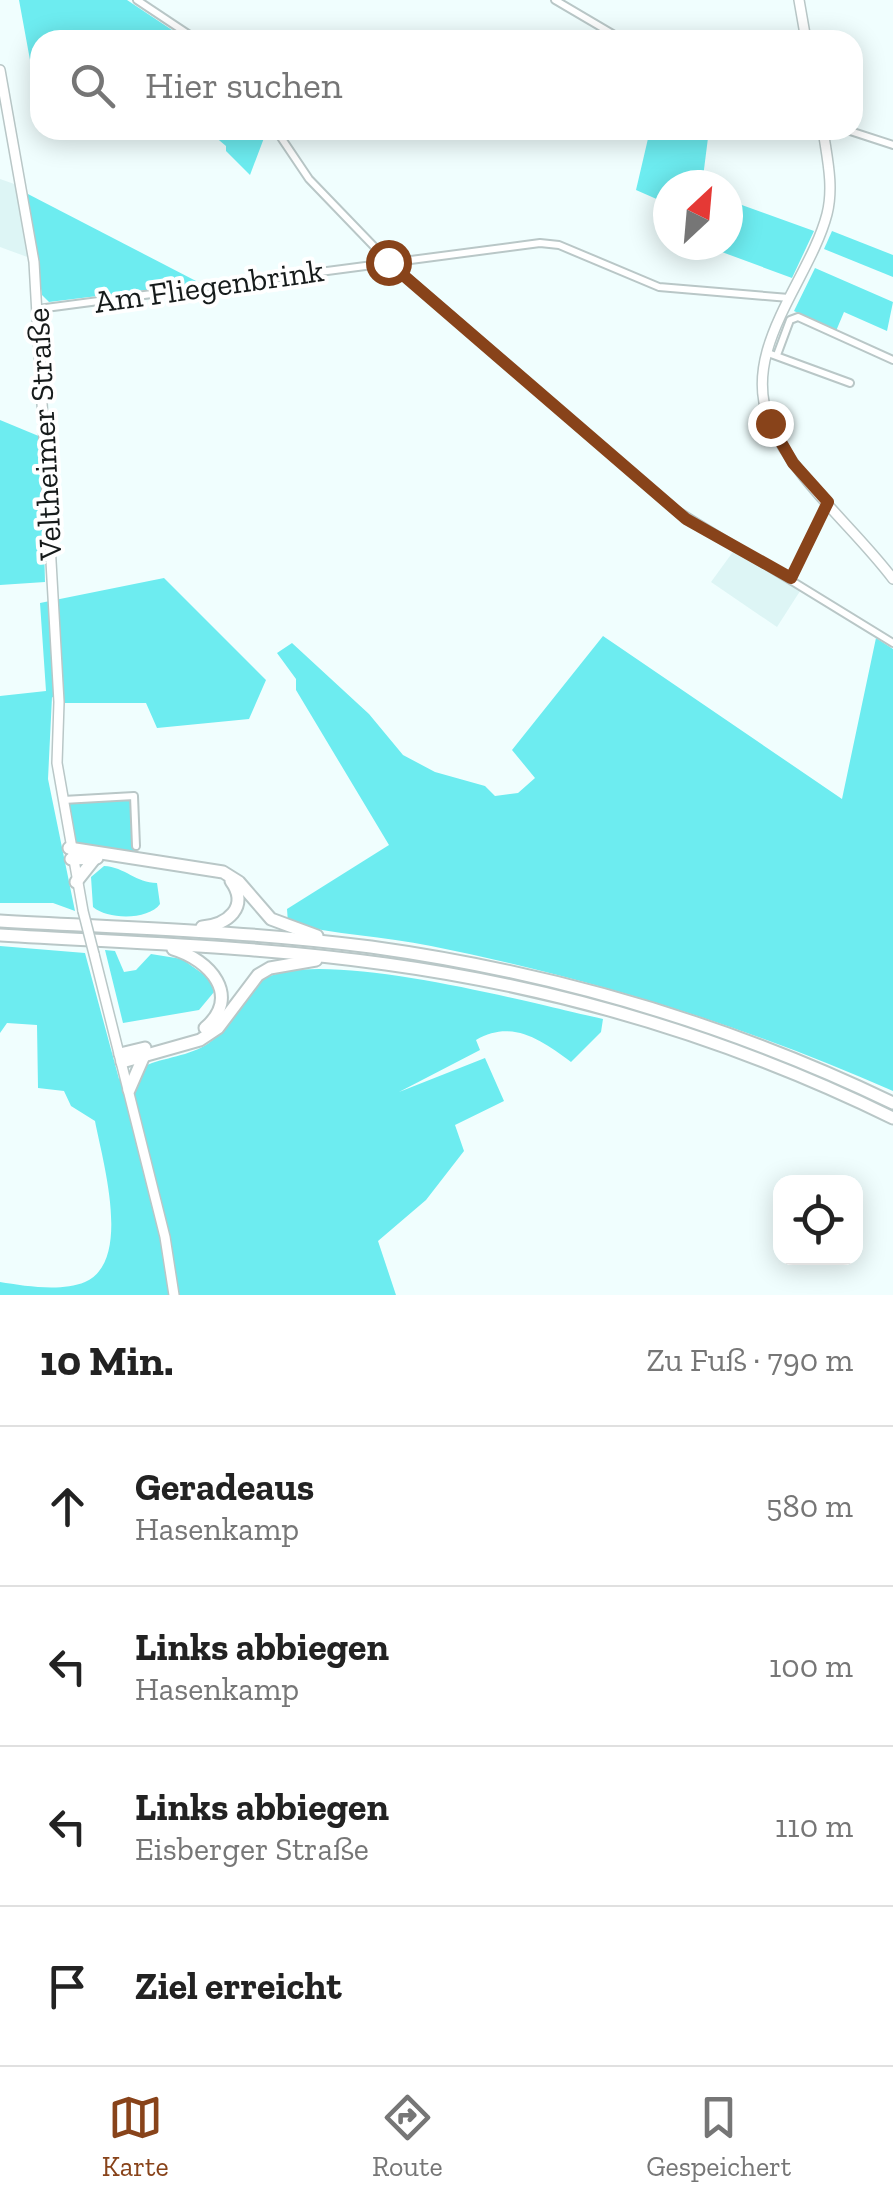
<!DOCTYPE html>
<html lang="de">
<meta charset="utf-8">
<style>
:root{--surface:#fff;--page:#f2f2f2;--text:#222;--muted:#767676;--line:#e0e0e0;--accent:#88431a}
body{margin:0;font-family:"Zilla Slab",serif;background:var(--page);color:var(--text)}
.controls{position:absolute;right:30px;bottom:30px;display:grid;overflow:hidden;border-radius:20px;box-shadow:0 5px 25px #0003}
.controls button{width:90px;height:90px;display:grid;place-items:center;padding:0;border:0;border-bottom:2px solid var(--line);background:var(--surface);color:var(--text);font:50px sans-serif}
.compass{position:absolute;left:653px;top:170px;width:90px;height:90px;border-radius:50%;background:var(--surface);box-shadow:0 5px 25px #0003;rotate:26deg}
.stop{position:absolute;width:30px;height:30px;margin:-22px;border:8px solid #88431a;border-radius:50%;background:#fff}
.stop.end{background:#88431a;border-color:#fff;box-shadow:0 2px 10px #0008}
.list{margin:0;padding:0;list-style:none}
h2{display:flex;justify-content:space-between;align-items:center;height:130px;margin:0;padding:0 40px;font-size:42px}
h2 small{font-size:32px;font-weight:400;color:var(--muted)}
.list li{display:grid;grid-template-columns:65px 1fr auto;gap:30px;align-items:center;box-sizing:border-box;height:160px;padding:0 40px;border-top:2px solid var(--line)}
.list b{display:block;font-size:38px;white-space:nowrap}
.list p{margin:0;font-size:32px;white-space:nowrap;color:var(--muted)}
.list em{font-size:32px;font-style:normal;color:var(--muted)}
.icon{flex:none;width:55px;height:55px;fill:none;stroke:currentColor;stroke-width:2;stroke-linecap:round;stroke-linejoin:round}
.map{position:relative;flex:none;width:893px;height:1295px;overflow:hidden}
.search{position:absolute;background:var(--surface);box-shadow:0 5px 25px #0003;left:30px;right:30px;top:30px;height:110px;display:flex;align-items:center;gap:25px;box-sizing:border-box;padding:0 35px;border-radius:30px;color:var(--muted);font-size:38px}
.sheet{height:770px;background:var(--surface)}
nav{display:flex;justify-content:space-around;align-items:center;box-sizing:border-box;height:140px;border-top:2px solid var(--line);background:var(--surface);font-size:28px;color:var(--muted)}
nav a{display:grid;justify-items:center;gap:5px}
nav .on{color:var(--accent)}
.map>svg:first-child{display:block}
</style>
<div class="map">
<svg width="893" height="1295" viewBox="0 0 893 1295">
<rect width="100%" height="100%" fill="#f0fefe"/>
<!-- built -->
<g fill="#ddf5f5">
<polygon points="0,179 23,187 30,258 0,247"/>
<polygon points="735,549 802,588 777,627 711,582"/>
</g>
<!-- green -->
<g fill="#6decf0">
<polygon points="19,0 127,0 187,40 40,40 40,61 30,60"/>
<polygon points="207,130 267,130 250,175 226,151 226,146"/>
<polygon points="650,130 709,130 702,185 668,185 668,204 636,190"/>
<polygon points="26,193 196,281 195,284 49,302 42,295"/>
<polygon points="728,200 814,231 792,278 703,245 728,245"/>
<polygon points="832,231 893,255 893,277 824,249"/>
<polygon points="815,268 893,302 887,331 844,312 836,331 794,311"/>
<polygon points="0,420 41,437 45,582 0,585"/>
<polygon points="164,578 266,680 249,719 157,728 146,703 65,703 52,697 48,779 75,911 53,903 0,903 0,696 46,691 40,603"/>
<path d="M 603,636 L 842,799 L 876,638 L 893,649 L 893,1091 C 743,1025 591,978 431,946 C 384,936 335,935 288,923 L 287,909 L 389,845 L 296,690 L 296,679 L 277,653 L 292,643 L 369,714 L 403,755 L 435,772 L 485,786 L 495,796 L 518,793 L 535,778 L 512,750 Z"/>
<polygon points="129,798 133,802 136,856 76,844 68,805 71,802"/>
<path d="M 104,866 C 125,867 136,883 157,883 L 160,904 C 149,920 108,920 93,907 L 91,877 Z"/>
<path d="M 0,946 L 85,953 L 119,1079 C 133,1075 140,1067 152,1063 C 173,1056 198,1054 215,1038 C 233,1022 243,991 264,979 C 320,946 535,1004 603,1019 L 601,1032 L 571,1062 C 541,1040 512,1019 476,1040 L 480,1050 L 399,1092 L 485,1058 L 504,1101 L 455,1125 L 464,1151 L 426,1200 L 378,1241 L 396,1295 L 0,1295 L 0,1282 C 25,1286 61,1292 85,1282 C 133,1261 102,1159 95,1121 L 71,1106 L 64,1091 L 38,1088 L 37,1025 L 7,1023 L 0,1033 Z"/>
<polygon points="105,950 115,951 124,972 136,970 151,954 182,959 210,979 214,992 199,1010 123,1023"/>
</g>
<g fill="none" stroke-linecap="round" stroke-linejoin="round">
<!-- street casing -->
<g stroke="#b9c7c7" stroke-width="10">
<g id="street">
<polyline points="137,0 197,40"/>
<polyline points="555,0 623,40"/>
<polyline points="276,130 309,179 388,261 673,508 893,643"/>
<polyline points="847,130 893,145"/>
<polyline points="38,309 540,243 559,245 659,287 789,298"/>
<polyline points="768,353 850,383"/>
<polyline points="777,355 790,320 798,317 893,360"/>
<polyline points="791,579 828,503"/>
<polyline points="63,800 134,796 136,846"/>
</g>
</g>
<!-- secondary casing -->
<g stroke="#b9c7c7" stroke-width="12">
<g id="secondary">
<polyline points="799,0 806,40"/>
<polyline points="0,70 34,262 59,702 57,763 83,911"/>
<path d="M 823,130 C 827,158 834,186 827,214 C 810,280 739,350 770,422 C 796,482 854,527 893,579"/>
<polyline points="94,954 165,1237 174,1295"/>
</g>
</g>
<!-- highway casing -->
<g stroke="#b9c7c7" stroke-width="15">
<g id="highway">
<polyline points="69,848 223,872 239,882 271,919 317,936"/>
<polyline points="71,859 97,858"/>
<polyline points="76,882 95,858"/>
<path d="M 0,921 C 123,928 248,931 371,947 C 551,972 729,1024 893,1103"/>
<path d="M 202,927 C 227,925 250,907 231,881"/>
<path d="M 0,935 C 129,943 258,946 386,964 C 561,988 734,1040 893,1118"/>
<path d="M 173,949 C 210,960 242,996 205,1028"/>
<polyline points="120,1054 145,1048"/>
<polyline points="122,1062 200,1040 218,1028 258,975 270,968 316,960"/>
<polyline points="129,1090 143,1058"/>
</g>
</g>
<!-- street -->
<use href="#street" stroke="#fff" stroke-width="6"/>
<!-- secondary -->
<use href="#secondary" stroke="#fff" stroke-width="9"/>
<!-- highway -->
<use href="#highway" stroke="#fff" stroke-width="11"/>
<!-- secondary-bridge casing -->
<g stroke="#b9c7c7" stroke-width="12" stroke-linecap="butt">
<polyline id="secondary-bridge" points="83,911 94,954"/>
</g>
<!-- secondary-bridge -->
<use href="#secondary-bridge" stroke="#fff" stroke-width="9"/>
</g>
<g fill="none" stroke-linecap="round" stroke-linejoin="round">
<!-- route -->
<polyline stroke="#88431a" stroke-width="12" points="388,262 686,519 791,578 828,502 793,463 770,423"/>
</g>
<g text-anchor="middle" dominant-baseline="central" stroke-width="8" stroke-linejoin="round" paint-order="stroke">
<!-- street labels -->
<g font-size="32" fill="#161b1b" stroke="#fff">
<text transform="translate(209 286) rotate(-8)">Am Fliegenbrink</text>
<text transform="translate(44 434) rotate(-93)">Veltheimer Straße</text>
</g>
</g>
</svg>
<div class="controls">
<button><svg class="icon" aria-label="locate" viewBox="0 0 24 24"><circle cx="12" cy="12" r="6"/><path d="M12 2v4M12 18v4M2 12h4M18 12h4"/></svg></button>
</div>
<svg class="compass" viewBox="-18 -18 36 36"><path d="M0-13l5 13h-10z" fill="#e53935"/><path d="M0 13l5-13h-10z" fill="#767676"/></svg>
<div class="stop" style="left:388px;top:262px"></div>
<div class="stop end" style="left:770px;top:423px"></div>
<div class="search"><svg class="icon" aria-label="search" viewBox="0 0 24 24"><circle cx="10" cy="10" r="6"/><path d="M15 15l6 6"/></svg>Hier suchen</div>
</div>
<section class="sheet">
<h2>10 Min.<small>Zu Fuß · 790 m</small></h2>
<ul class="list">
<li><svg class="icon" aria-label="ahead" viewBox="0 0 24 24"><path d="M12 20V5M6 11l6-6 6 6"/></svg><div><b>Geradeaus</b><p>Hasenkamp</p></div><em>580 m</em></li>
<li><svg class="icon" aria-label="left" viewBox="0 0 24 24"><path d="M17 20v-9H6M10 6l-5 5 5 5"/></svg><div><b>Links abbiegen</b><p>Hasenkamp</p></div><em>100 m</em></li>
<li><svg class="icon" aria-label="left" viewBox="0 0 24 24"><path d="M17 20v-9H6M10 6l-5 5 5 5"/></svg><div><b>Links abbiegen</b><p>Eisberger Straße</p></div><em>110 m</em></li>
<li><svg class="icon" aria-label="arrive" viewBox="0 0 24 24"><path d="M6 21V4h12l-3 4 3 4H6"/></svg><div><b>Ziel erreicht</b></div></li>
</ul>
</section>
<nav>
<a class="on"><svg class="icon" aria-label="map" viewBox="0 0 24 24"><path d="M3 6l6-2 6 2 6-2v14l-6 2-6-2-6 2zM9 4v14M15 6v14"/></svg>Karte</a>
<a><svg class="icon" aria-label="directions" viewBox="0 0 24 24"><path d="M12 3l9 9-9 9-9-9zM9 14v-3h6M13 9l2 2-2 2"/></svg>Route</a>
<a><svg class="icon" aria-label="saved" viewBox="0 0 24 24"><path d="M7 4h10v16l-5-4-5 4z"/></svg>Gespeichert</a>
</nav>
